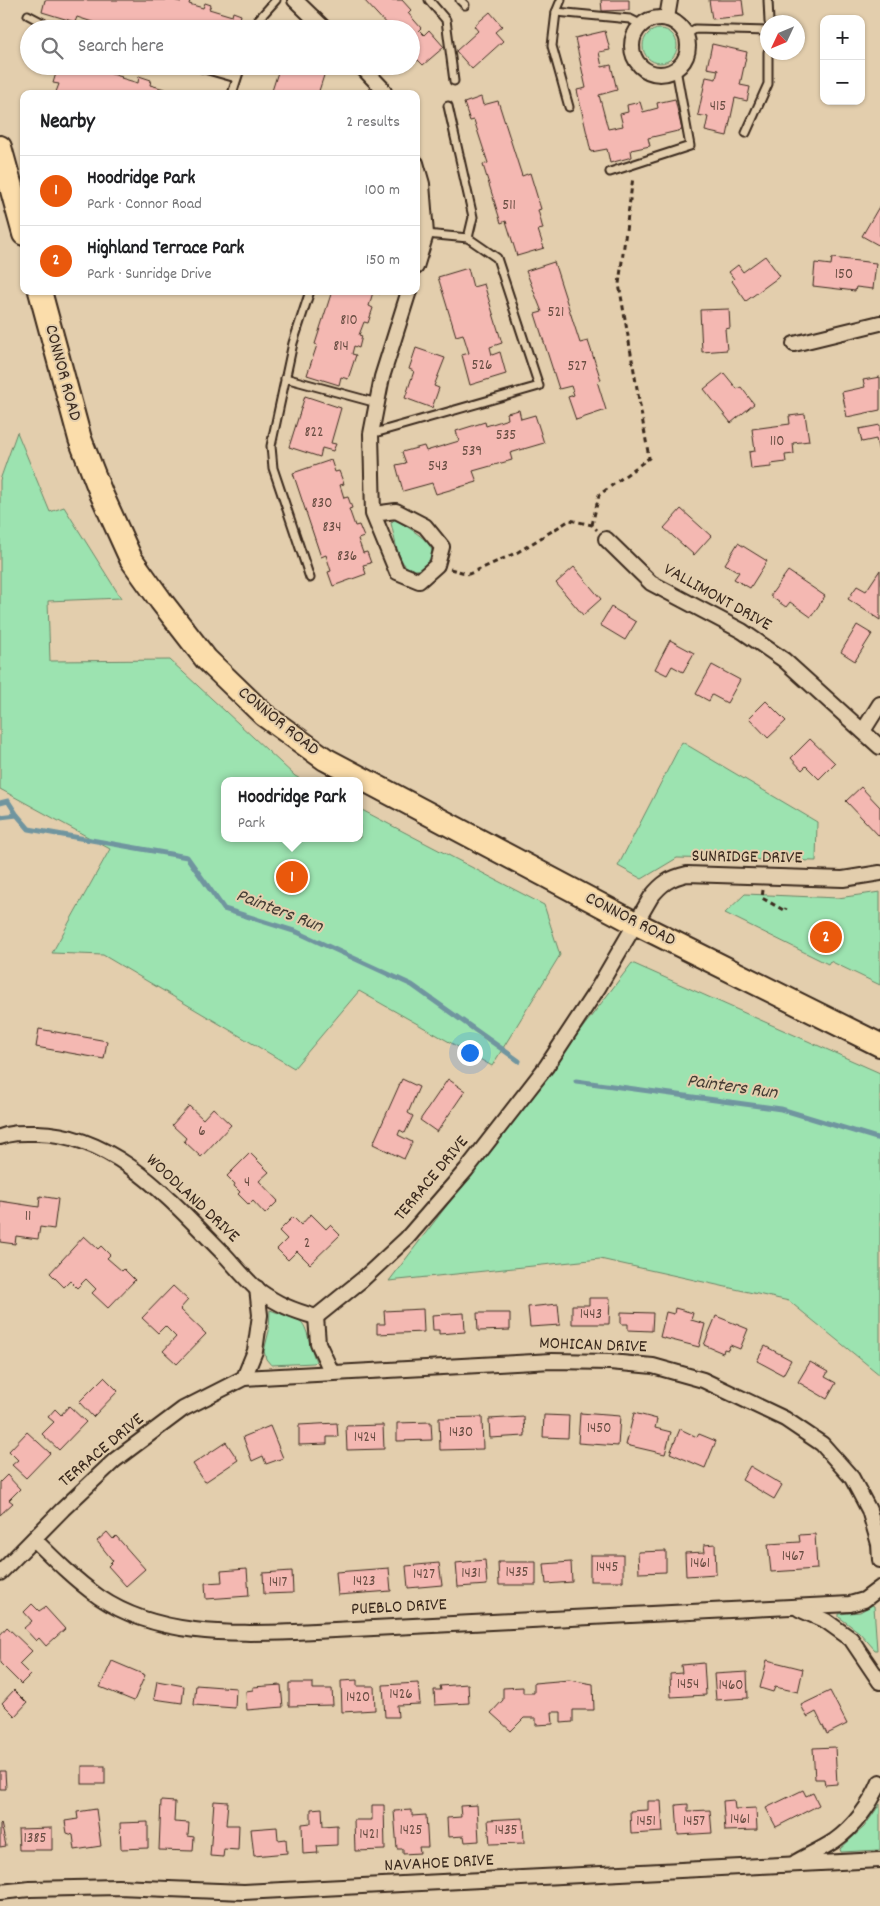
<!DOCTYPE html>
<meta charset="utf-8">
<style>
:root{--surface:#fff;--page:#f6f6f6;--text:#202124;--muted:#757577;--line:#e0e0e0;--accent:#ea580c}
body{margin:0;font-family:Dekko,sans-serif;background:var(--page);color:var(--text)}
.controls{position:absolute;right:15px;top:15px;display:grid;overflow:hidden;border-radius:10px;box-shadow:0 1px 4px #0004}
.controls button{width:45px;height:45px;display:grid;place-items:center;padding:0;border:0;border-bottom:1px solid var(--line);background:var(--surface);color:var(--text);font:25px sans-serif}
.compass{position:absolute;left:760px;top:15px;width:45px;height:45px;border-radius:50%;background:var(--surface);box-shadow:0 1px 4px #0004;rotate:226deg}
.you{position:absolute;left:469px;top:1052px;width:18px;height:18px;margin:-12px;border:4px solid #fff;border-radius:50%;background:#1a73e8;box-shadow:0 0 0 8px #1a73e833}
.badge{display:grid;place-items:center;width:32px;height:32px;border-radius:50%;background:var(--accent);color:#fff;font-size:16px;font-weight:700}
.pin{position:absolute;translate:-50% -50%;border:2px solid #fff;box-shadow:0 1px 5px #0006}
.popup{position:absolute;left:221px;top:777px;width:142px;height:65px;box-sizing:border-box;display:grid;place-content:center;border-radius:10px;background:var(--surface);filter:drop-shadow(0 1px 4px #0005);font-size:16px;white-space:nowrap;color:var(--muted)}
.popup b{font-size:19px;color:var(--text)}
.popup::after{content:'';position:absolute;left:50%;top:100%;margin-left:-10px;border:10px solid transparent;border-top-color:var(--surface)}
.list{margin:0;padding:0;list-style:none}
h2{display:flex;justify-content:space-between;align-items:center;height:65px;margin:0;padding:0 20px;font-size:21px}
h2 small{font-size:16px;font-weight:400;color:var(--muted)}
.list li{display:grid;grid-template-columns:32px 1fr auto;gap:15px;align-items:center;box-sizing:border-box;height:70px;padding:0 20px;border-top:1px solid var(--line)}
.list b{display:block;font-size:19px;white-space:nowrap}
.list p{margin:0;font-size:16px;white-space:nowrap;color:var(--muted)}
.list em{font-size:16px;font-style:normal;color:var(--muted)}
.icon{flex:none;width:28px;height:28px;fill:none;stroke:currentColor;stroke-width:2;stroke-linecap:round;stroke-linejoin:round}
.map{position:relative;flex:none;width:880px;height:1906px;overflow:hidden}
.search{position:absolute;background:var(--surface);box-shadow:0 1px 4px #0004;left:20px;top:20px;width:400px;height:55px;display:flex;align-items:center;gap:12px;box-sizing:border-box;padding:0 18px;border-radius:28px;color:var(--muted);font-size:19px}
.panel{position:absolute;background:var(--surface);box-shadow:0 1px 4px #0004;left:20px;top:90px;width:400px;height:205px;border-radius:10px}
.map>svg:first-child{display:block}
</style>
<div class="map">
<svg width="880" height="1906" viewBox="0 0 880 1906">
<rect width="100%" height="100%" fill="#e3cead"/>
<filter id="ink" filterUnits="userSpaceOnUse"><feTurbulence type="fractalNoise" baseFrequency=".02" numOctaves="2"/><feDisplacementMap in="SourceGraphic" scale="10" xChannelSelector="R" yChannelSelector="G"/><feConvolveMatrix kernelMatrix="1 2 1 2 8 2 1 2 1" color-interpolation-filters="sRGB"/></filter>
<g filter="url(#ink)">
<!-- green -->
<g fill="#9ce3b0" stroke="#6c8667">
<circle cx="660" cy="46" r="17"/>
<polygon points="17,432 50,512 64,507 121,598 48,601 50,661 170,660 295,776 304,781 224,781 224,838 360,838 360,809 544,905 560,955 492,1066 359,991 294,1068 103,955 52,953 110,849 0,789 0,480"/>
<path d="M 395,519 C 404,525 427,538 431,548 C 437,563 418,577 406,566 C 397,559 394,534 391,523 Z"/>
<polygon points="682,742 817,822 816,861 677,858 642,879 618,866"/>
<polygon points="880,892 880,985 830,961 828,964 725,913 745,894 838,898"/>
<polygon points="632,963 880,1073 880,1375 789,1301 600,1259 389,1281"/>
<path d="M 270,1310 C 278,1313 295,1318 300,1321 C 308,1326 310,1350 316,1361 L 314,1363 L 271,1365 L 266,1359 L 264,1351 L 269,1331 Z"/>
<polygon points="872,1605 874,1606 877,1650 875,1650 859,1632 839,1617 839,1614 860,1612"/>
<polygon points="880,1804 880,1850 841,1852 840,1849 864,1827"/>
</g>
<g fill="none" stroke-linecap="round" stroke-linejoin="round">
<!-- stream -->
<g stroke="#70959f" stroke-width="5">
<polyline points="0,803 8,801 17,815"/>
<polyline points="0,817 17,815 29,829 187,857 224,909 297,932 412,985 519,1061"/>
<polyline points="576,1081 781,1109 880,1139"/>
</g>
</g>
<!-- building -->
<g fill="#f4b8b2" stroke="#3b2a1e">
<polygon points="45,0 173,0 181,2 182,0 186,0 190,1 189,4 203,8 205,3 211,5 209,9 232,16 233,12 241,15 237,29 114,29 77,17 75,22 42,12"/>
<polygon points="364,0 402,0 411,10 408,13 421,28 419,30 424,35 429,30 444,47 423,65 418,60 415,62 411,57 411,29 387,29 389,27"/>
<polygon points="601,0 629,0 629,10 602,11"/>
<polygon points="709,0 742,0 744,16 712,19"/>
<polygon points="490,12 502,26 495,32 503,41 472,69 456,51 478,31 474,26"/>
<polygon points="605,31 610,50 599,52 602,67 611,65 617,90 599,95 608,129 623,126 620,114 628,112 627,105 640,102 643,112 658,108 657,103 675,99 682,130 648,138 650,146 631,150 632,157 610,163 607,149 591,152 577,90 586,88 575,38"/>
<polygon points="712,44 747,52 740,85 750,87 747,101 735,98 727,136 705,131 708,117 698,115 706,77 716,79 718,70 707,68"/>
<polygon points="66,66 102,66 101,71 122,77 121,78 138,83 139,76 151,80 150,85 183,94 58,94 56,92 59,84 53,83 57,70 64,72"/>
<polygon points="272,66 327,66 318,94 271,94 279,69"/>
<polygon points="481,97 483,105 498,101 522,176 530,173 541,209 538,210 543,229 538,230 544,248 517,256 506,221 501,223 483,165 488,163 474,120 470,121 464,103"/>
<polygon points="880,205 880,246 862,236"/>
<polygon points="765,256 780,276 746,301 732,281 734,279 729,272 738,265 743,272"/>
<polygon points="832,258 876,263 873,289 856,287 855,291 813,286 815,263 831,265"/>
<polygon points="554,262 580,343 588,341 601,380 597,381 606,410 576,420 568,397 574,395 571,386 559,389 535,314 542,312 526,271"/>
<polygon points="468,268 473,287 484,284 502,343 490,347 492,355 500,352 506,374 470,385 462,355 469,353 463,334 456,336 438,277"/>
<polygon points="332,291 381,291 380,294 373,292 369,306 373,308 368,323 364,322 359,335 362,336 359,348 354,346 352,354 356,355 348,379 341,377 339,385 307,375 317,345 315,344"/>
<polygon points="729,309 730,328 725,329 727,350 702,352 700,310"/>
<polygon points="416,348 445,358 434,386 439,388 432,408 405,398 414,371 409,369"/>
<polygon points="724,373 737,389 741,387 754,404 731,423 704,389"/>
<polygon points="880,377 880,410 847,417 842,392 865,387 863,380"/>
<polygon points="305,396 341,408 331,443 336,444 333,451 322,448 320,457 289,447"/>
<polygon points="519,410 521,419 535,415 544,443 510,453 512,460 473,471 477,482 436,494 432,483 403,491 396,465 406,463 402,452 424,446 426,451 459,441 456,431 485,422 486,426 508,419 507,413"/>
<polygon points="805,414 809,441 793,443 794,454 785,455 786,462 771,464 771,467 751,469 749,452 755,451 752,429 790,424 789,416"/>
<polygon points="880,425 880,457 876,439 862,442 859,429"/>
<polygon points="331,460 335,472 339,471 344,484 340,485 344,498 348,497 352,508 349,509 355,526 359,525 364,537 358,539 363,553 367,552 371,563 363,565 366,574 333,586 328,572 331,571 326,555 321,557 293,473"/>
<polygon points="681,509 711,536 694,555 664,528"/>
<polygon points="738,543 767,561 750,588 734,579 739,572 725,564"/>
<polygon points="574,567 601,599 583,615 556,583"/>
<polygon points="880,570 880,620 848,599 857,586 866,591"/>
<polygon points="788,571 825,596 811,617 790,602 786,607 770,596"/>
<polygon points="611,607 636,622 625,640 600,625"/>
<polygon points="857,625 872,634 855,661 841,652"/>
<polygon points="670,640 694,653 683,672 672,666 667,675 655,669"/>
<polygon points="712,665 740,680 727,703 712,695 709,701 696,694"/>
<polygon points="766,701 786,721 768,738 749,718"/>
<polygon points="810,739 835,763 819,779 806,766 802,770 791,758"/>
<polygon points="861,787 880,807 880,837 846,801"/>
<polygon points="39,1029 107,1041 104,1059 36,1047"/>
<polygon points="402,1079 419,1087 408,1113 413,1116 405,1133 400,1130 398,1135 412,1142 404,1159 373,1144"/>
<polygon points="448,1079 465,1091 437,1132 420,1120"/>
<polygon points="189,1106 203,1119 213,1108 231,1125 201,1157 184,1141 186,1138 172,1125"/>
<polygon points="250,1153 269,1172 259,1181 278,1201 265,1214 253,1201 249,1205 238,1194 240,1192 234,1186 235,1184 227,1176"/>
<polygon points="40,1196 58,1199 54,1229 40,1227 38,1239 16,1236 15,1244 0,1242 0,1201 39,1207"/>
<polygon points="311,1214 326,1229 330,1225 340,1235 310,1264 297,1251 288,1260 277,1249 287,1239 279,1231 293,1217 301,1225"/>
<polygon points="84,1236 98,1249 101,1246 110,1255 107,1258 122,1271 124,1269 135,1280 108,1308 92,1293 96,1289 86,1279 77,1288 70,1281 64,1287 50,1273"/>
<polygon points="173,1286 188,1300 180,1309 206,1334 177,1364 163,1351 176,1337 165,1326 158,1333 142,1318"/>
<polygon points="589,1298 610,1298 609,1324 572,1324 572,1305 589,1305"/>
<polygon points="558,1304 560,1325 530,1327 528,1307"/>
<polygon points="675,1308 693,1313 691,1320 705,1324 699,1347 660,1337 666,1312 674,1314"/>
<polygon points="423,1309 424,1332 377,1334 377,1324 385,1324 384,1311"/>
<polygon points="621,1312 653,1313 652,1331 628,1330 628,1324 621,1324"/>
<polygon points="464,1313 465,1332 439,1334 439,1330 433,1330 432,1315"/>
<polygon points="477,1313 510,1313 510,1330 478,1331"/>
<polygon points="716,1316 748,1329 740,1349 730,1345 728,1350 724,1349 723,1353 704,1345"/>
<polygon points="765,1346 791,1360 783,1375 757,1361"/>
<polygon points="810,1362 828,1372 825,1377 836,1383 827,1399 798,1382"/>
<polygon points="104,1377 118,1391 93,1417 79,1402"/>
<polygon points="69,1406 86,1422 59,1450 42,1434 54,1422 48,1417 55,1409 61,1415"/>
<polygon points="580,1413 620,1416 618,1446 578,1443"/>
<polygon points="634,1413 657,1419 655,1428 671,1432 665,1454 626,1445"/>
<polygon points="544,1415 569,1416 568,1438 543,1437"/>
<polygon points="482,1417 483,1449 440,1450 439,1418"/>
<polygon points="524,1417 525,1436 490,1438 489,1419"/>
<polygon points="431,1422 432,1440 397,1441 397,1423"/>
<polygon points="337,1423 338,1437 327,1437 327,1444 299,1445 299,1425"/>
<polygon points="383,1425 384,1449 347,1450 346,1426"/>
<polygon points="270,1426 283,1458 266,1464 263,1456 252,1461 243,1437"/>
<polygon points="680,1429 697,1437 699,1434 716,1441 705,1468 670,1453"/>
<polygon points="27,1432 50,1453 26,1478 12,1465 18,1460 9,1451"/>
<polygon points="226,1442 238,1460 205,1482 193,1464"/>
<polygon points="750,1466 782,1485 774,1499 742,1480"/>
<polygon points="7,1475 20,1489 9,1500 13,1503 0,1515 0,1482"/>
<polygon points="107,1532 113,1539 116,1536 145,1569 126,1586 108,1566 113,1561 97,1541"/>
<polygon points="815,1534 817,1569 771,1572 768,1544 800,1542 799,1535"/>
<polygon points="715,1544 716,1574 686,1576 685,1553 705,1552 704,1545"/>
<polygon points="666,1551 666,1572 639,1573 638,1552"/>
<rect x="590" y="1555" width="33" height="26"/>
<polygon points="485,1560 487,1585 458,1587 456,1563"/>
<polygon points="498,1562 536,1562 536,1585 499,1585"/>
<polygon points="571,1562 572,1582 546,1584 544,1564"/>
<polygon points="439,1563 442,1585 408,1588 406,1566"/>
<polygon points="389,1568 391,1591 338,1595 336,1572"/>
<polygon points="247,1569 249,1596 206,1599 205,1583 222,1582 221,1571"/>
<polygon points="292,1571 293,1593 264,1594 263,1573"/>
<polygon points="32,1604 39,1611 45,1607 65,1629 46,1646 39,1638 36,1641 24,1628 32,1621 24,1612"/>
<polygon points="7,1627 32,1651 19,1664 30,1675 21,1684 0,1663 0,1635"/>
<polygon points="767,1660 803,1669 798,1692 775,1687 773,1692 760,1688"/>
<polygon points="112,1661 145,1675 134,1701 100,1687"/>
<polygon points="704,1663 706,1695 671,1697 670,1674 682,1673 681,1665"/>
<polygon points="747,1672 748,1698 716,1700 714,1674"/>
<polygon points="357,1680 357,1686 374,1686 375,1710 342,1712 341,1681"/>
<polygon points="569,1680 593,1684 594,1710 573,1710 573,1722 561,1723 561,1712 552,1712 553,1724 536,1725 536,1718 524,1718 511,1731 491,1713 503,1700 503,1688 523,1687 523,1693 534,1693 534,1683"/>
<polygon points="157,1681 184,1686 182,1703 154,1699"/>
<polygon points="289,1683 313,1683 313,1689 332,1689 333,1705 289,1706"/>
<polygon points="418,1683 420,1704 397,1705 398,1717 385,1717 383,1685"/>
<polygon points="468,1684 469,1703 435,1705 434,1690 441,1690 440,1686"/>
<polygon points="196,1685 236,1688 235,1708 194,1705"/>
<polygon points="281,1685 283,1707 247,1710 246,1691 253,1690 253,1687"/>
<polygon points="14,1690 27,1703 15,1716 2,1703"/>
<polygon points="830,1691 847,1724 827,1734 816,1712 807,1717 801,1705"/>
<polygon points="835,1747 837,1784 825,1785 824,1779 815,1779 813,1748"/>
<rect x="82" y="1766" width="23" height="18"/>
<polygon points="0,1771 5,1771 6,1789 0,1789"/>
<polygon points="803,1790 806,1796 813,1793 819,1805 776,1827 766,1808"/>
<polygon points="734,1800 735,1809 756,1808 757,1830 725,1831 723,1801"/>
<polygon points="161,1801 175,1802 174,1822 189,1823 188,1836 194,1837 193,1851 159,1850"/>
<polygon points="214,1801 228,1802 226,1825 239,1825 238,1850 224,1849 223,1857 210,1856"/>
<polygon points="648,1801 661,1801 663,1832 631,1834 630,1811 648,1810"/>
<polygon points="688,1804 688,1811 710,1810 712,1833 678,1835 676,1805"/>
<polygon points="372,1805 384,1805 385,1850 355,1851 354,1820 372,1820"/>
<polygon points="477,1805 479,1841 465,1842 464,1836 448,1837 447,1818 461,1817 460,1806"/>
<polygon points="322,1808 323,1826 337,1825 337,1845 317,1846 318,1853 303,1854 302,1824 311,1823 311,1809"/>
<polygon points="96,1809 101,1846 75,1850 73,1835 67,1833 65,1821 78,1819 77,1812"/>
<polygon points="412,1810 412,1816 426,1815 428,1847 419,1847 420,1853 403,1854 403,1849 397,1849 394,1811"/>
<polygon points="523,1818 524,1843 490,1844 488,1820"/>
<polygon points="148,1822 148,1848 121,1849 120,1823"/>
<polygon points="1,1823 6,1846 0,1847 0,1824"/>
<polygon points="277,1827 278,1840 286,1839 287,1853 254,1856 251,1829"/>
<polygon points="52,1828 52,1850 19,1850 18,1829"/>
</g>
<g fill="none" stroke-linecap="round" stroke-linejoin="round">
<!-- service casing -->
<g stroke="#3b2a1e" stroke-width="11">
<g id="service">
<polyline points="429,0 446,20 454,81"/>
<polyline points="460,0 465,5"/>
<polyline points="561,0 556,12 552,46 569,107"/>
<polyline points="768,0 769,22"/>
<polyline points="556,12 630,19 642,25"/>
<polyline points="28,15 47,25 59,29"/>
<polyline points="255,29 258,20 276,0"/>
<polyline points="686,35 695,29 768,31"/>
<polyline points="194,66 236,78"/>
<polyline points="232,94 241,66"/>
<polyline points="746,133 768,84 768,52"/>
<polyline points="610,172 690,146 676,69"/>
<polyline points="426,234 468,238"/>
<polyline points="310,291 293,343 271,446 273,468 310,578"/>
<polyline points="285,378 377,403"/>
<polyline points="371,434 539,386 497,258 468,238 473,217 448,106"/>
</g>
</g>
<!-- minor casing -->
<g stroke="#3b2a1e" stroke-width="18">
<g id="minor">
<polyline points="295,0 325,29"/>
<polyline points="667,18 670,0"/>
<circle cx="660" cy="46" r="28"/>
<polyline points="361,66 382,88 385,94"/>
<polyline points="416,163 422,184 426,234 416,267"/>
<polyline points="794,344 880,323"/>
<polyline points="373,514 396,511 425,526 442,547 437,565 419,581 397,572 373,514 371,434 382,377 409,291"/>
<polyline points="606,539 651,583 742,631 784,660 880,747"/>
<polyline points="863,731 880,704"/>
<path d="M 0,1137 C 13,1132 24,1133 37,1133 C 116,1134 173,1203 224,1254 C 235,1266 246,1280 258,1290 C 279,1305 292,1310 316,1317"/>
<path d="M 316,1317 L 363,1279 L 407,1238 L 466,1170 L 546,1067 L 598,988 L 651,897 C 662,883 670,878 687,874 L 843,879 L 880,873"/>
<polyline points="316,1317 318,1343 332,1373"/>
<polyline points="244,1378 255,1351 260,1315 257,1288"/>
<path d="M 34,1539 C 54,1559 75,1580 99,1597 C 156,1636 230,1634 295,1632 L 850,1604 L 864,1600 L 880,1588"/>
<polyline points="0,1573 63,1509 115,1460 183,1409 244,1378 552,1361 610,1362 653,1366 703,1380 785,1419 822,1444 852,1478 869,1510 879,1544 880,1560"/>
<polyline points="799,1609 826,1621 851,1639 880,1682"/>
<path d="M 796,1862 C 808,1855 822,1849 834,1841 C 854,1827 871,1804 880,1782"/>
<polyline points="0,1892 30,1889 118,1887 244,1892 880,1860"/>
</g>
</g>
<!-- primary casing -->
<g stroke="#3b2a1e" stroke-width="26">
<g id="primary">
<polyline points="0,147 24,234"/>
<polyline points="40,291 80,439 101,493 131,559 161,601 206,659 264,715 325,759 635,923 880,1045"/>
</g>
</g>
<!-- path -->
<g stroke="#3b2a1e" stroke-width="3" stroke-dasharray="5 4" stroke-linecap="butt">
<polyline points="592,525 599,495 649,458 619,284 633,177"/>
<polyline points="450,569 469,574 518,552 570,520 592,525 597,530"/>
<polyline points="763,890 762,898 785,911 786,908"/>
</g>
<!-- service -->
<use href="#service" stroke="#e3cead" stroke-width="7"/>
<!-- minor -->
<use href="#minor" stroke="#e3cead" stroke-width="14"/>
<!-- primary -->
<use href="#primary" stroke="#fbddab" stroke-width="22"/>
</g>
</g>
<g text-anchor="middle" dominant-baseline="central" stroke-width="4" stroke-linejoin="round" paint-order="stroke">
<!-- number labels -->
<g font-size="15" fill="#694e43">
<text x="718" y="107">415</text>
<text x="509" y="206">511</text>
<text x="844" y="275">150</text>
<text x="556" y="313">521</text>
<text x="349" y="321">810</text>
<text x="341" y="347">814</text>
<text x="482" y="366">526</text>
<text x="577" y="367">527</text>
<text x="314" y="433">822</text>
<text x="506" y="436">535</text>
<text x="777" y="442">110</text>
<text x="472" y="452">539</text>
<text x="438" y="467">543</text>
<text x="322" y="504">830</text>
<text x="332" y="528">834</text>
<text x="347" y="557">836</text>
<text x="202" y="1132">6</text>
<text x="247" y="1183">4</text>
<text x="28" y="1217">11</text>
<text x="307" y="1244">2</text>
<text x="591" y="1315">1443</text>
<text x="599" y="1429">1450</text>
<text x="461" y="1433">1430</text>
<text x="365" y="1438">1424</text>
<text x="793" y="1557">1467</text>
<text x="700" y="1564">1461</text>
<text x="607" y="1568">1445</text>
<text x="517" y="1573">1435</text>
<text x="471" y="1574">1431</text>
<text x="424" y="1575">1427</text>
<text x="364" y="1582">1423</text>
<text x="278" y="1583">1417</text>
<text x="688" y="1685">1454</text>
<text x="731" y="1686">1460</text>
<text x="401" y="1695">1426</text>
<text x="358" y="1698">1420</text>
<text x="740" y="1820">1461</text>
<text x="646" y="1822">1451</text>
<text x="694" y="1822">1457</text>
<text x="411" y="1831">1425</text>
<text x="506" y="1831">1435</text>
<text x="369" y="1835">1421</text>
<text x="35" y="1839">1385</text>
</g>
<!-- street labels -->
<g font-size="18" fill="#3b2a1e" stroke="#e3cead">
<text transform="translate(62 373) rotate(75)">CONNOR ROAD</text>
<text transform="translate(717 598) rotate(29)">VALLIMONT DRIVE</text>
<text transform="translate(278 722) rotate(39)">CONNOR ROAD</text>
<text transform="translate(747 858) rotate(1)">SUNRIDGE DRIVE</text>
<text transform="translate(630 920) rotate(27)">CONNOR ROAD</text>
<text transform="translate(432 1179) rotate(-50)">TERRACE DRIVE</text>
<text transform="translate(192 1199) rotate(43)">WOODLAND DRIVE</text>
<text transform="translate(593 1346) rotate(2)">MOHICAN DRIVE</text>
<text transform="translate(102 1451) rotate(-40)">TERRACE DRIVE</text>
<text transform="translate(399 1608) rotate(-3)">PUEBLO DRIVE</text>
<text transform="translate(439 1864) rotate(-3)">NAVAHOE DRIVE</text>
</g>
<!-- water labels -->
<g font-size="19" font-style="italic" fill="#443c34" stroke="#e3cead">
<text transform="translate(279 912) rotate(21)">Painters Run</text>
<text transform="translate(732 1088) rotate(8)">Painters Run</text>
</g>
</g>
</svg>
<div class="controls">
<button>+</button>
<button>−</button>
</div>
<svg class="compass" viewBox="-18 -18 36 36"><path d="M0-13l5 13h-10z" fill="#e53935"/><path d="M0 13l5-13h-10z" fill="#757577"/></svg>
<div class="you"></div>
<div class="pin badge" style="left:292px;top:877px">1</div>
<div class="popup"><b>Hoodridge Park</b>Park</div>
<div class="pin badge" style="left:826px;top:937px">2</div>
<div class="search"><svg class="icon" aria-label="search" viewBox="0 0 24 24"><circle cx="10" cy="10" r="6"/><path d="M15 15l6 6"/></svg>Search here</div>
<section class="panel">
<h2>Nearby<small>2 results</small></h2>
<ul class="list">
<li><span class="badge">1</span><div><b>Hoodridge Park</b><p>Park · Connor Road</p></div><em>100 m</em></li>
<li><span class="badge">2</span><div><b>Highland Terrace Park</b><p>Park · Sunridge Drive</p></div><em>150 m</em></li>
</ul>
</section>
</div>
